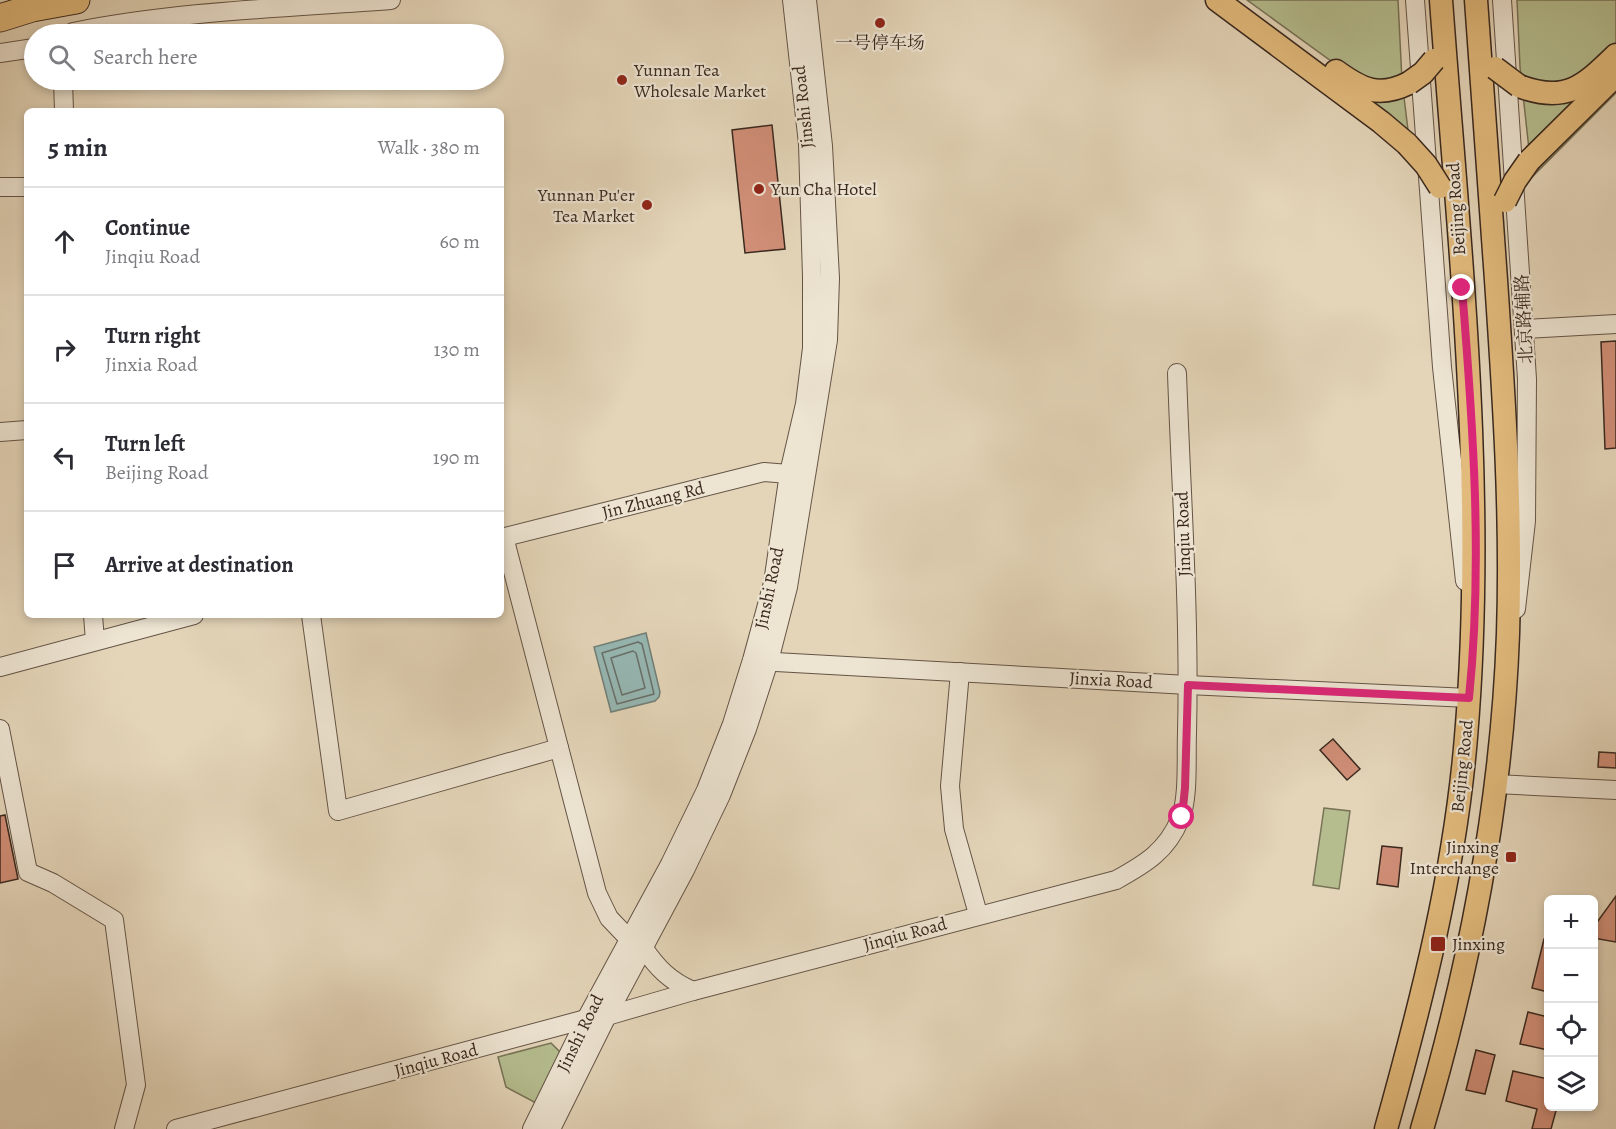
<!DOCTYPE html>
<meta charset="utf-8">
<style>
:root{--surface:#fff;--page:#f2f2f3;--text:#2b2b33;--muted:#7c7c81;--line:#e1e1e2}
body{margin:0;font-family:Alegreya,"Noto Serif SC",serif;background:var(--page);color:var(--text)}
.controls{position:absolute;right:18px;bottom:18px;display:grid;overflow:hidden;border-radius:9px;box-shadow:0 3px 9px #0003}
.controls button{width:54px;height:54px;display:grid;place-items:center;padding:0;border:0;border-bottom:2px solid var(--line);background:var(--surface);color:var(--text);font:30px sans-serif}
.stop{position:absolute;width:18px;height:18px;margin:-14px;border:4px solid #db2777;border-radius:50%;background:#fff}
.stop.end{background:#db2777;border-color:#fff;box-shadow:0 2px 6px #0008}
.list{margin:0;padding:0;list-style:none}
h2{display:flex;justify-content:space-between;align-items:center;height:78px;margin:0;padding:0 24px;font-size:26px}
h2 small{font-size:20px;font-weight:400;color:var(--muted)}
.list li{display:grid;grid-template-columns:39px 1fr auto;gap:18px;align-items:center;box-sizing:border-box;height:108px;padding:0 24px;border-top:2px solid var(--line)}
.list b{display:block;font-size:22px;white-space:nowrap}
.list p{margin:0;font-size:20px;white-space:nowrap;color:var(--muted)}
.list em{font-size:20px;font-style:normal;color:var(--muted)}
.icon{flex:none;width:33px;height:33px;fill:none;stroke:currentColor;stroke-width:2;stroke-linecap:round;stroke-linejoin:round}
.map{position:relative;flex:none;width:1616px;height:1129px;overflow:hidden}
.search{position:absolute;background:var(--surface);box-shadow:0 3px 9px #0003;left:24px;top:24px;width:480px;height:66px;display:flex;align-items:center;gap:15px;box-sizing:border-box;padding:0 21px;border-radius:33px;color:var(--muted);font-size:22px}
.panel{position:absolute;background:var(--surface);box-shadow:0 3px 9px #0003;left:24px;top:108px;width:480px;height:510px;border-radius:9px}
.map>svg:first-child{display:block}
</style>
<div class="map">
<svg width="1616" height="1129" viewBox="0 0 1616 1129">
<rect width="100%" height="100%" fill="#e4d5b9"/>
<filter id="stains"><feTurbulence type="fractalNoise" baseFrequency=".00333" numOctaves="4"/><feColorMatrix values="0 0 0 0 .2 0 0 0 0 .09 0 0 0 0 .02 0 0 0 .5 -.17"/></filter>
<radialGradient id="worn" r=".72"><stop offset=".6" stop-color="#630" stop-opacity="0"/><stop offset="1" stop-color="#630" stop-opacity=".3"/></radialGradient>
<!-- green -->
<g fill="#b5bd8f" stroke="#787357" stroke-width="1.5">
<polygon points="1247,0 1398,0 1402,81 1408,130 1369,102 1353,77"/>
<polygon points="1517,0 1616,0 1616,93 1532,177 1520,67"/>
<polygon points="1324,808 1350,811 1339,889 1313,885"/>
<polygon points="551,1043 563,1055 536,1103 506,1087 498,1057"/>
</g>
<!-- water -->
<polygon fill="#96b8b4" stroke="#717f78" stroke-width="1.5" points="646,633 660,692 659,697 655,701 611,712 594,647"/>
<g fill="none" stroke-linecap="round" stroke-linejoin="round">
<!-- shore -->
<g stroke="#68706a" stroke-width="1.5">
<polygon points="638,642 642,644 654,694 617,704 602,653"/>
<polygon points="633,651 636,653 645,688 622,695 611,658"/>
</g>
</g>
<!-- building -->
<g fill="#d08e77" stroke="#3a291f" stroke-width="1.5">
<polygon points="772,125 785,249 745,253 732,130"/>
<polygon points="1616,341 1616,448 1605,449 1601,342"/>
<polygon points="1333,739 1360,769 1347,780 1320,750"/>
<polygon points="1599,752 1616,753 1616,768 1598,767"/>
<polygon points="5,815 18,879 0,883 0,816"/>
<polygon points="1382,846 1402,848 1398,887 1377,884"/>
<polygon points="1616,896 1616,942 1593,938 1595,925"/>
<polygon points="1544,939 1548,939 1548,992 1532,988"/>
<polygon points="1528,1012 1548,1017 1548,1050 1520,1044"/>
<polygon points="1476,1050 1495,1055 1485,1094 1466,1090"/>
<polygon points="1513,1071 1548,1079 1548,1107 1557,1107 1551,1129 1532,1129 1537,1109 1506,1101"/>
</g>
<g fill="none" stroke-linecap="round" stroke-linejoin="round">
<!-- minor casing -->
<g stroke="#645446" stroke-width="20">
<g id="minor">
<polyline points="1415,0 1442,367 1465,581"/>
<polyline points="1502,0 1527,379 1526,521 1516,609"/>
<path d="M 70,34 L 73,32 C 177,11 285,8 391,0"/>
<polyline points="0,53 34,48"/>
<polyline points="63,80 64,111"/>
<polyline points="0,187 27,187"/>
<polyline points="1525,329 1616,324"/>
<polyline points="0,432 27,430"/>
<polyline points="504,537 597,893 609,918 629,939"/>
<polyline points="501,538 764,472 801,475"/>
<polyline points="93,615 95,641"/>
<polyline points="311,615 338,811 559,748"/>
<polyline points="757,661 1188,685 1469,698"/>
<polyline points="0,667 194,615"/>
<polyline points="960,672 950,786 954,829 978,914"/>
<polyline points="0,729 28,872 53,883 114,920 136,1085 124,1129"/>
<polyline points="1496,784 1616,790"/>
<path d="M 643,947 C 657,968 670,981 693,991"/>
<path d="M 176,1129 L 586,1019 L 607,1016 L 693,991 L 1116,880 C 1145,864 1167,851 1180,819 C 1189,799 1186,756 1187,733 C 1190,613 1181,493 1177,373"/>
<polyline points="532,1129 586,1019 670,864 706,790 732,724 752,660 773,583 789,473 805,404 812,348 812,277 808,144 792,0"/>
<polyline points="551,1129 607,1016 685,870 721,795 747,729 769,661 788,587 828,340 830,278 823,146 807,0"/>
</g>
</g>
<!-- major casing -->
<g stroke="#3a291f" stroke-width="25">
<g id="major">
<polyline points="1217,0 1381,122 1407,144"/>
<path d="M 1336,71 C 1362,90 1379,98 1409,83"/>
<path d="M 1519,86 C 1566,104 1584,86 1616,55"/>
<polyline points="1529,161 1616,75"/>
<path d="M 1386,1129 C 1422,1000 1455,871 1466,737 C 1487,491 1459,245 1441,0"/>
<path d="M 1422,1129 C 1470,967 1502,803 1508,634 C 1512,516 1504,398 1496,280 C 1489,187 1483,93 1476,0"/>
</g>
</g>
<!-- highway casing -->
<g stroke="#3a291f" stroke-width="29">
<polyline id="highway" points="0,18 32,8 76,0"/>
</g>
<!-- minor -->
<use href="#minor" stroke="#ede4d2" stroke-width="18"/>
<!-- major -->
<use href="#major" stroke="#e2ba7c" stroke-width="22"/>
<!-- highway -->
<use href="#highway" stroke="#e2ba7c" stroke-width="27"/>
<!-- major-bridge casing -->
<g stroke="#3a291f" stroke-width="25" stroke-linecap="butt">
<g id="major-bridge">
<polyline points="1495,68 1519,86"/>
<polyline points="1409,83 1423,73 1434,60"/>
<polyline points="1407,144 1426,165 1440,187"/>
<polyline points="1505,201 1515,181 1529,161"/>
</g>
</g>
<!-- major-bridge -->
<use href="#major-bridge" stroke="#e2ba7c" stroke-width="22"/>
</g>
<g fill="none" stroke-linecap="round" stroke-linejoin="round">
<!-- route -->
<path stroke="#db2777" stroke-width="8" d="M 1182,817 L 1185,788 L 1188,685 L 1469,698 C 1483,562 1473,424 1462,288"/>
</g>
<!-- markers -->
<g fill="#8f2418" stroke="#ede4d2" stroke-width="2">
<circle cx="880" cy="23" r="6"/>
<circle cx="622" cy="80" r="6"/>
<circle cx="759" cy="189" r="6"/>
<circle cx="647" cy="205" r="6"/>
<rect x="1505" y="851" width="12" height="12" rx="3"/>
<rect x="1430" y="936" width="16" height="16" rx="3"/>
</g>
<g text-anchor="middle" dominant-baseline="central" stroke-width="4.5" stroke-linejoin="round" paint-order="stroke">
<!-- poi labels -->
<g font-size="18" fill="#3a291f" stroke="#ede4d2" text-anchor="start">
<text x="880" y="43" text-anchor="middle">一号停车场</text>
<text x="634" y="70">Yunnan Tea<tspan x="634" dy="21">Wholesale Market</tspan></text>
<text x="771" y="189">Yun Cha Hotel</text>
<text x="635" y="195" text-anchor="end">Yunnan Pu'er<tspan x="635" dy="21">Tea Market</tspan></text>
<text x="1499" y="847" text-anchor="end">Jinxing<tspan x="1499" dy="21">Interchange</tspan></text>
<text x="1452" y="944">Jinxing</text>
</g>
<!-- street labels -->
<g font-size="18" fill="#3a291f" stroke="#ede4d2">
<text transform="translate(803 107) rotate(-96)">Jinshi Road</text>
<text transform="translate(1456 209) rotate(-94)">Beijing Road</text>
<text transform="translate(1524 319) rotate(-93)">北京路辅路</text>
<text transform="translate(653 500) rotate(-14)">Jin Zhuang Rd</text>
<text transform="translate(1183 534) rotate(-92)">Jinqiu Road</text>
<text transform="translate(769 588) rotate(-78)">Jinshi Road</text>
<text transform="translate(1111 680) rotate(3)">Jinxia Road</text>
<text transform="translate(1462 766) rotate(-84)">Beijing Road</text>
<text transform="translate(905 934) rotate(-15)">Jinqiu Road</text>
<text transform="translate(580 1033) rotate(-64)">Jinshi Road</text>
<text transform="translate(436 1060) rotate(-15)">Jinqiu Road</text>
</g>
</g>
<rect width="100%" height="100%" filter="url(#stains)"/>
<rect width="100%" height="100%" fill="url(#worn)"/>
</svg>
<div class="controls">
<button>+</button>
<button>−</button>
<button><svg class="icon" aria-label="locate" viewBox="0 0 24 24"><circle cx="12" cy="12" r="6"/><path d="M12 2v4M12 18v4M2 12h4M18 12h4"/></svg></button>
<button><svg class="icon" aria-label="layers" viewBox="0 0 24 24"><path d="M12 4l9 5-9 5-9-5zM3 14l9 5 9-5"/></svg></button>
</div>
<div class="stop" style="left:1182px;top:817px"></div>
<div class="stop end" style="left:1462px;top:288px"></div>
<div class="search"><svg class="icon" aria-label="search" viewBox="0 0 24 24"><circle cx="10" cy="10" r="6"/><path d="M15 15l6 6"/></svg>Search here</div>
<section class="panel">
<h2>5 min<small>Walk · 380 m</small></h2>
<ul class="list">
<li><svg class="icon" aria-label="ahead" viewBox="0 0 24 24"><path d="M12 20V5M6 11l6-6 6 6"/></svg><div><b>Continue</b><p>Jinqiu Road</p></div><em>60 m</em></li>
<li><svg class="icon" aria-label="right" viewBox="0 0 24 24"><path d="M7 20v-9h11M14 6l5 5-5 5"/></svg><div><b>Turn right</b><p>Jinxia Road</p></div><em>130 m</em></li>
<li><svg class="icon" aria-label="left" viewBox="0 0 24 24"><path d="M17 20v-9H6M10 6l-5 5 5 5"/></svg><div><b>Turn left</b><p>Beijing Road</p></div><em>190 m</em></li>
<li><svg class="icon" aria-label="arrive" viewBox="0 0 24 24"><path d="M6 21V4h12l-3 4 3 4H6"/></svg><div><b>Arrive at destination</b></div></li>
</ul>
</section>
</div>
